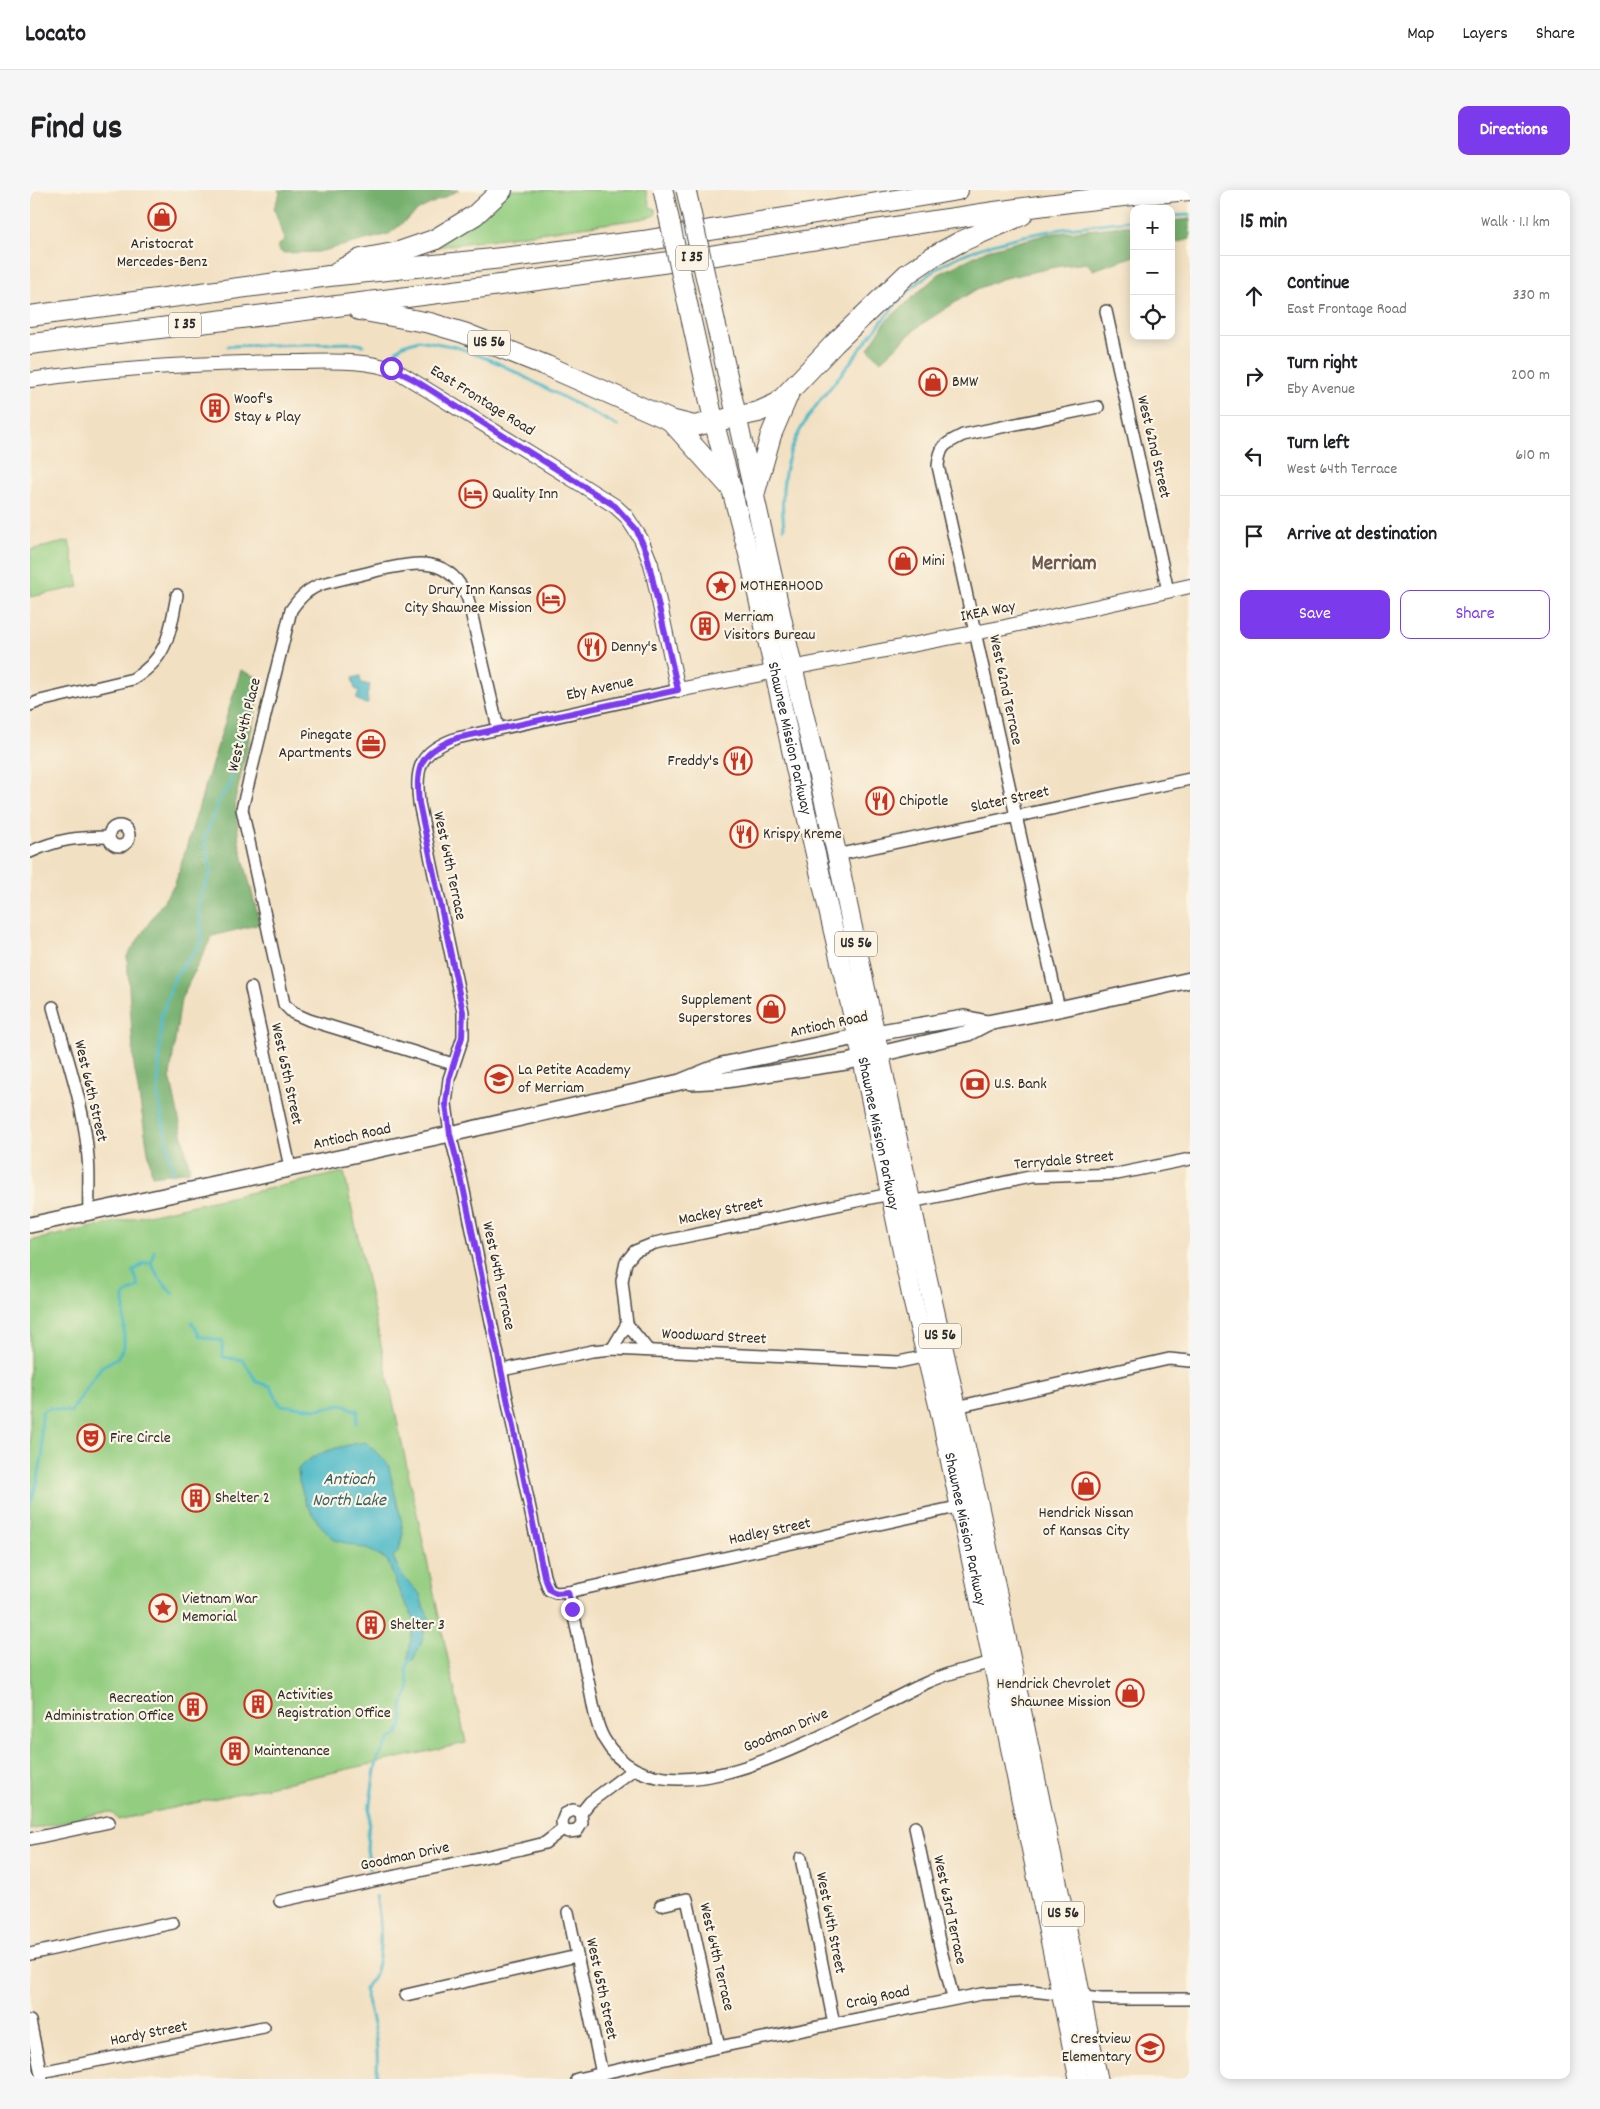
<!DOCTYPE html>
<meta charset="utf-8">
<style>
:root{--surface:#fff;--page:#f6f6f6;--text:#202124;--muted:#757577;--line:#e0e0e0;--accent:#7c3aed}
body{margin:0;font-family:Dekko,sans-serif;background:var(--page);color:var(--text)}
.controls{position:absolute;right:15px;top:15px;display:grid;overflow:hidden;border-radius:10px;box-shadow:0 2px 12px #0003}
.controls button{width:45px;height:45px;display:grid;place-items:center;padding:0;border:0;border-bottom:1px solid var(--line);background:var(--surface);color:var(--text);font:25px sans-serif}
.stop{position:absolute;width:15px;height:15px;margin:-11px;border:4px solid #7c3aed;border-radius:50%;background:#fff}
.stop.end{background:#7c3aed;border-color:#fff;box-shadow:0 1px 5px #0008}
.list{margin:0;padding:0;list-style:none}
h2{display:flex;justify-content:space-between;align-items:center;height:65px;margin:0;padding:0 20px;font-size:21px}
h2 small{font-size:16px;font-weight:400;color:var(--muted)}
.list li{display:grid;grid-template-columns:32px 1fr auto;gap:15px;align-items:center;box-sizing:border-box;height:80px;padding:0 20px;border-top:1px solid var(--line)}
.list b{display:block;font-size:19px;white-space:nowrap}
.list p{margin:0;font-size:16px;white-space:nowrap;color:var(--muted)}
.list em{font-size:16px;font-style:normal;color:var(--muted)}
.actions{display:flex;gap:10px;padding:15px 20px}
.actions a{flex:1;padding:11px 0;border:1px solid var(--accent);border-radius:10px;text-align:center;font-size:18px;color:var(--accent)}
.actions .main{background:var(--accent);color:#fff}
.icon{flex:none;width:28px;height:28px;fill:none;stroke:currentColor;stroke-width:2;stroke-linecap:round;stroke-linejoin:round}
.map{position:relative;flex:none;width:1160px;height:1889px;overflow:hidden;border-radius:10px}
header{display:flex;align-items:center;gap:30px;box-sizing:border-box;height:70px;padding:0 25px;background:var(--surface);border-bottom:1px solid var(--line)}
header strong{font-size:24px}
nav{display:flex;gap:28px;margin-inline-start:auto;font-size:18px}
.intro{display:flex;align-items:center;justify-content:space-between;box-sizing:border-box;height:120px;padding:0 30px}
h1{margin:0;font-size:35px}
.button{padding:12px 22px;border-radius:10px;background:var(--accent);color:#fff;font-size:18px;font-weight:700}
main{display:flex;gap:30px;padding:0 30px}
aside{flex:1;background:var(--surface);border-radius:10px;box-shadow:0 2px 12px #0003}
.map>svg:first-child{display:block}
</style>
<header>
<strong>Locato</strong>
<nav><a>Map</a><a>Layers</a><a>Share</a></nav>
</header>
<div class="intro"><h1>Find us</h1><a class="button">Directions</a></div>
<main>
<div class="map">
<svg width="1160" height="1889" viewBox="0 0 1160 1889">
<rect width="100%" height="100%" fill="#fcf5e5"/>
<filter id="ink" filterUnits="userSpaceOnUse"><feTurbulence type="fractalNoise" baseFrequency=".02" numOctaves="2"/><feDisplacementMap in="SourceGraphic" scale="10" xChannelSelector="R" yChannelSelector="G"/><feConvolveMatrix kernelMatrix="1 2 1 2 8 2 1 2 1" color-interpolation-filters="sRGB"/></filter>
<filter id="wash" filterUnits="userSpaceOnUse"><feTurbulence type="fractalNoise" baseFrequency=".0096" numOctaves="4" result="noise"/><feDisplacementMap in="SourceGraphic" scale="20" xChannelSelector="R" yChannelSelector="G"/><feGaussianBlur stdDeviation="1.12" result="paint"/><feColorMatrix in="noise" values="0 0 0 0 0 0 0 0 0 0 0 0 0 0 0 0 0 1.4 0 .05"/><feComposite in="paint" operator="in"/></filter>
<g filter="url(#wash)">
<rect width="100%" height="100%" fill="#f2e0c2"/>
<!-- green -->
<g fill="#93cd80" stroke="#5f7c56">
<polygon points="477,0 616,0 620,17 625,19 626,23 624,26 610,29 407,57"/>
<polygon points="39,351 49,397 0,407 0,360"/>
<polygon points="314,982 436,1553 88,1630 82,1622 70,1623 0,1640 0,1051"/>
</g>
<!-- forest -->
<g fill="#76b06e" stroke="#506e4c">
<polygon points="248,0 429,0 390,19 359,44 288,62 252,63 247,57 255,49 244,18 250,3"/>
<polygon points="1160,29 1160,49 1141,54 1141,31"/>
<polygon points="1104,35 1104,66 1063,80 1057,73 1025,77 971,89 945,100 890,135 851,171 838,159 856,131 909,84 957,60 1018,44"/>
<polygon points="211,480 233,490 205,611 209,652 230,734 182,746 151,809 140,886 160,981 122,986 104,875 97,766 145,694"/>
</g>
<!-- water -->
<g fill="#4cb9c8" stroke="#3c727a">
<polygon points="330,486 331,493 340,495 337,505 338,513 335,514 326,509 329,501 325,499 322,488"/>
<path d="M 336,1252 L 358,1274 L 371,1329 L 373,1344 L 369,1360 L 363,1367 L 373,1387 L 390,1404 L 393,1416 L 399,1428 L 390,1456 L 383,1470 L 378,1469 L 384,1428 L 371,1406 L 357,1370 L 339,1360 L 305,1350 L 290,1335 L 276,1314 L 269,1291 L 268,1279 C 283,1262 314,1255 336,1252 Z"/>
</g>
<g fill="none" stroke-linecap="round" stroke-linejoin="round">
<!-- stream -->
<g stroke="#4cb9c8" stroke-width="3">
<polyline points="1141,26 1160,25"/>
<polyline points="198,156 321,153 333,155"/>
<polyline points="365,162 373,155 389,150 427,157 468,173 588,236"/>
<path d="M 754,338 C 751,312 752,285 761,260 C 772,230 796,203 816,178 C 849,135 878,89 930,66 C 985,42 1045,37 1104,30"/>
<polyline points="143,983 128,907 131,827 145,787 172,751 169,712 181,681 174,650 191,606 199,598 220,505"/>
<polyline points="124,1061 121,1073 128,1086 143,1104"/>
<polyline points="162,1132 170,1146 192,1151 193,1167 213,1170 227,1192 240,1196 250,1215 288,1219 312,1215 328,1221 326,1233"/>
<polyline points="0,1314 8,1290 13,1262 11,1242 12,1222 19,1218 41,1222 71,1177 87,1168 94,1157 94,1105 109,1096 103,1081 114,1073 121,1073"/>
<polyline points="340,1679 337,1659 340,1613 345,1580 348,1568 357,1553 360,1549 367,1545 373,1534 372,1516 380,1497 376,1480 380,1469"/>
<path d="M 346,1707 C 351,1728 353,1765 344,1786 C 342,1791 337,1795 334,1799 C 342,1829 351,1858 346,1889"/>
</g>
</g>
</g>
<g filter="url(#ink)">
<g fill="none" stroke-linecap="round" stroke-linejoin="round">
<!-- minor casing -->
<g stroke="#494642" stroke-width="14">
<g id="minor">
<polyline points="1076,121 1138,401"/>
<path d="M 648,500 L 427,548 C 390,561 385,576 389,613 L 433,822 L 433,847 L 419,889 L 416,914 L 420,944 L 431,987 L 514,1386 L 519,1400 L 526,1403 L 538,1402 C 546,1433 552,1464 559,1495 C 563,1513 565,1533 574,1549 C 634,1653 822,1525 896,1493 C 918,1483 945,1476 969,1471"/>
<path d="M 0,515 L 10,511 L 103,489 C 138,468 140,442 147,405"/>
<circle cx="89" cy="646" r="10"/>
<path d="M 0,662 C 29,649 47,647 79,647"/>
<polyline points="807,665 1160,589"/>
<polyline points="221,798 260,977"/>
<path d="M 23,817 C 36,866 55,917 58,968 C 60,986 58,1004 59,1022"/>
<path d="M 1029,819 L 908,276 C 910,255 915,254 933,245 L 1068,217"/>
<path d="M 423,874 L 279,830 L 263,823 L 254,814 L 212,619 L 261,420 C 270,407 278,399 292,394 C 311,389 330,385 349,380 C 388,372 419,365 438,409 L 468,538"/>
<polyline points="881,1012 1000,987 1087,984 1160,969"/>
<polyline points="597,1134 618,1160"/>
<polyline points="582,1159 597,1134 592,1091 596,1072 605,1061 625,1053 860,1004"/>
<polyline points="472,1180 562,1161 582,1159 869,1172 897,1166"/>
<polyline points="922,1218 1139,1169 1160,1171"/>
<polyline points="538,1402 936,1315"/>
<polyline points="551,1623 560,1612 604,1579"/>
<polyline points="885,1637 910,1756 923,1808"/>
<polyline points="533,1639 538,1642 547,1641 552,1633 551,1623"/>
<polyline points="533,1639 532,1632 535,1624 543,1620 551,1623"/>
<polyline points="0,1649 79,1632"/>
<polyline points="771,1668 804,1834"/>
<polyline points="250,1711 491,1659 515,1653 533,1639"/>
<polyline points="631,1715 657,1709 689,1857"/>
<polyline points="538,1722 572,1884"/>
<polyline points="0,1764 143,1733"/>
<polyline points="376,1805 547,1766"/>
<polyline points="0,1831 12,1889"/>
<polyline points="11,1882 234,1837"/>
<polyline points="547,1889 689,1857 951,1804 1002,1801 1071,1809 1160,1809"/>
</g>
</g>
<!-- tertiary casing -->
<g stroke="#494642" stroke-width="16">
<path id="tertiary" d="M 0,190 C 86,177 174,173 261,172 C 296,172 334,168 367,181 L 547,292 L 585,316 L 596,326 L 611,349 L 621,374 L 648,500 L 975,437 L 1160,396"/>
</g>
<!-- secondary casing -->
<g stroke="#494642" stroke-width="18">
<g id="secondary">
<polyline points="661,892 696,890 816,872 938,843 957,833 1029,819 1160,790"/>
<polyline points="0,1035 420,944 650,892 692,875 845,843 934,828 957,833"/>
</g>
</g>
<!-- trunk casing -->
<g stroke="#494642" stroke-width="21">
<g id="trunk">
<polyline points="682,116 759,461 807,665 894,1074 948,1312 1068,1889"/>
<path id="s1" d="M 659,120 L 684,232 L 720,370 L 766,580 L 828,847 L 882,1107 L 910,1221 L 952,1420 L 1049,1889"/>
</g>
</g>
<!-- motorway casing -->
<g stroke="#494642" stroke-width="22">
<g id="motorway">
<polyline points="310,80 331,69 369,62 404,50 445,25 472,0"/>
<polyline points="329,120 400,133 434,143 517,176 640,230 664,236 728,222 748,213 805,153 877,84 902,67 930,52 992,25"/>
<polyline points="0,126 299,86 472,68 613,51 928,0"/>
<path d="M 0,154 C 218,127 436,101 653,70 C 822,45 990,13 1160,0"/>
<polyline points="640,230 702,299"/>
<polyline points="724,305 741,245 758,205"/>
</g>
</g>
<!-- minor -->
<use href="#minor" stroke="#fff" stroke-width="11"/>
<!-- tertiary -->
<use href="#tertiary" stroke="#fff" stroke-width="14"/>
<!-- secondary -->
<use href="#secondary" stroke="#fff" stroke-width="15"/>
<!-- trunk -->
<use href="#trunk" stroke="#fff" stroke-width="19"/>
<!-- motorway -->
<use href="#motorway" stroke="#fff" stroke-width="20"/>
<!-- trunk-bridge casing -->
<g stroke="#494642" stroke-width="21" stroke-linecap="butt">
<g id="trunk-bridge">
<polyline points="633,0 659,120"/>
<polyline points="656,0 682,116"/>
</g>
</g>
<!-- trunk-bridge -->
<use href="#trunk-bridge" stroke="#fff" stroke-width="19"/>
</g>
</g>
<g fill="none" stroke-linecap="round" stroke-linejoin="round" filter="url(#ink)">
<!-- route -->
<path stroke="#7c3aed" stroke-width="6" d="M 361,178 L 383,189 L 585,316 L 606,339 L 616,361 L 648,500 L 427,548 C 390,562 385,576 389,613 L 433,822 L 432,847 L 419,889 L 416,914 L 420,944 L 431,987 L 514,1386 L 520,1400 L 526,1403 L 538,1402 L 542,1419"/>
</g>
<!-- icons -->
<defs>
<g id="shop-ring" transform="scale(1.4375)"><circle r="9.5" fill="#fcf5e5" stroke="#c8321e" stroke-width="1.5"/><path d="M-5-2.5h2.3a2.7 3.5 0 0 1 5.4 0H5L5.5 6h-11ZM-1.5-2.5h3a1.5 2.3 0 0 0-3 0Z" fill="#c8321e"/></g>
<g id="building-ring" transform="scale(1.4375)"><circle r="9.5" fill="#fcf5e5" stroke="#c8321e" stroke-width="1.5"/><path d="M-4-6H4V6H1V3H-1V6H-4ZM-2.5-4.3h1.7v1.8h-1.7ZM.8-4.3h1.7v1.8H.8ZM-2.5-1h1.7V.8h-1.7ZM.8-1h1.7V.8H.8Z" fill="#c8321e"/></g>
<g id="hotel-ring" transform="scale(1.4375)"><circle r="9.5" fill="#fcf5e5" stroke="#c8321e" stroke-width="1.5"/><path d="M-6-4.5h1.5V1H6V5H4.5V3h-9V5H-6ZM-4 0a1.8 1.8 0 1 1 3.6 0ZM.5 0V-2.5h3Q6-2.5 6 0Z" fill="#c8321e"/></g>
<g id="sight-ring" transform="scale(1.4375)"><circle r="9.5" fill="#fcf5e5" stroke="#c8321e" stroke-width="1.5"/><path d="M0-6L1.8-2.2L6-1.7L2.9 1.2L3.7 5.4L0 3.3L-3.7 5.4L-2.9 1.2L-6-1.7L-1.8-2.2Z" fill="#c8321e"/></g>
<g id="restaurant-ring" transform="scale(1.4375)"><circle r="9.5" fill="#fcf5e5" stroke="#c8321e" stroke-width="1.5"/><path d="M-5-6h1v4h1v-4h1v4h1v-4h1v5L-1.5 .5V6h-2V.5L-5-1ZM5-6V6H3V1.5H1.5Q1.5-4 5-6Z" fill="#c8321e"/></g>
<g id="office-ring" transform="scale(1.4375)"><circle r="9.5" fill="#fcf5e5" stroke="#c8321e" stroke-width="1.5"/><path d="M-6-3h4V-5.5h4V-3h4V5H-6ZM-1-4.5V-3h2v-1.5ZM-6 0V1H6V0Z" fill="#c8321e"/></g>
<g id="school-ring" transform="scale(1.4375)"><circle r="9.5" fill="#fcf5e5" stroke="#c8321e" stroke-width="1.5"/><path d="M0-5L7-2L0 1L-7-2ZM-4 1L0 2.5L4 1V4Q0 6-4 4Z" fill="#c8321e"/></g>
<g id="bank-ring" transform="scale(1.4375)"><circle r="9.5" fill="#fcf5e5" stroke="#c8321e" stroke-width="1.5"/><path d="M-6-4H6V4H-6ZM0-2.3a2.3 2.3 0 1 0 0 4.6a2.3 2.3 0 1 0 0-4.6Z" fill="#c8321e"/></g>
<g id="theatre-ring" transform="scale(1.4375)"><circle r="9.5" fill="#fcf5e5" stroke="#c8321e" stroke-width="1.5"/><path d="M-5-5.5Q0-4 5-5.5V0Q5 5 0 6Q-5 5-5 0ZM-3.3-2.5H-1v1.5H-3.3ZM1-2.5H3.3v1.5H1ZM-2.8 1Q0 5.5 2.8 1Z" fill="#c8321e"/></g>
</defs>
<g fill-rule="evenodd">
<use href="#shop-ring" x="132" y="27"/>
<use href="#shop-ring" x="903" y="192"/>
<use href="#building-ring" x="185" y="218"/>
<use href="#hotel-ring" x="443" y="304"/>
<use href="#shop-ring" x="873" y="371"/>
<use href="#sight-ring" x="691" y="396"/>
<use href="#hotel-ring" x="521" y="409"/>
<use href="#building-ring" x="675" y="436"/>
<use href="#restaurant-ring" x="562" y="457"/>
<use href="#office-ring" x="341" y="554"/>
<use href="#restaurant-ring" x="708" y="571"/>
<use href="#restaurant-ring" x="850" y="611"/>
<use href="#restaurant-ring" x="714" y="644"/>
<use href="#shop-ring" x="741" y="819"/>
<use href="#school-ring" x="469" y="889"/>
<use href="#bank-ring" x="945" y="894"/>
<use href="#theatre-ring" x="61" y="1248"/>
<use href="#shop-ring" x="1056" y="1296"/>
<use href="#building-ring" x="166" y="1308"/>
<use href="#sight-ring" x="133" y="1418"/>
<use href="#building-ring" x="341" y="1435"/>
<use href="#shop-ring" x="1100" y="1503"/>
<use href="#building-ring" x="228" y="1514"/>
<use href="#building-ring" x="163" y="1517"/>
<use href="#building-ring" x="205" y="1561"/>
<use href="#school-ring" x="1120" y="1858"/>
</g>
<g text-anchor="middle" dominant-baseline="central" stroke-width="4.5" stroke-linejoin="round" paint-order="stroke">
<!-- shield labels -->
<g fill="#fcf5e5" stroke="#6a6863" stroke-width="1">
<rect x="646" y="55.5" width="32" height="25" rx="4"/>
<rect x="139" y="122.5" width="32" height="25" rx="4"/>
<rect x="438" y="140.5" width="42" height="25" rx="4"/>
<rect x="805" y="741.5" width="42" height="25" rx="4"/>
<rect x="889" y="1133.5" width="42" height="25" rx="4"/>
<rect x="1012" y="1711.5" width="42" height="25" rx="4"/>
</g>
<g font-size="15" font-weight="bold" fill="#2b2b2b">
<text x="662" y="68">I 35</text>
<text x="155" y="135">I 35</text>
<text x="459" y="153">US 56</text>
<text x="826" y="754">US 56</text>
<text x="910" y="1146">US 56</text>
<text x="1033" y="1724">US 56</text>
</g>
<!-- poi labels -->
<g font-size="16" fill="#2b2b2b" stroke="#fcf5e5" text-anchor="start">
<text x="132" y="54" text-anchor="middle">Aristocrat<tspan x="132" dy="18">Mercedes-Benz</tspan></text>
<text x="922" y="192">BMW</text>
<text x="204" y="209">Woof's<tspan x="204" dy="18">Stay &amp; Play</tspan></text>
<text x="462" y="304">Quality Inn</text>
<text x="892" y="371">Mini</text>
<text x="710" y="396">MOTHERHOOD</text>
<text x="502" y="400" text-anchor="end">Drury Inn Kansas<tspan x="502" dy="18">City Shawnee Mission</tspan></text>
<text x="694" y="427">Merriam<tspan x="694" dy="18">Visitors Bureau</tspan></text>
<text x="581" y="457">Denny's</text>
<text x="322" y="545" text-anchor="end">Pinegate<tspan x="322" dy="18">Apartments</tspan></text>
<text x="689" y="571" text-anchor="end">Freddy's</text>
<text x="869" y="611">Chipotle</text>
<text x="733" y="644">Krispy Kreme</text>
<text x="722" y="810" text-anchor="end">Supplement<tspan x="722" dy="18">Superstores</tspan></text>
<text x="488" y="880">La Petite Academy<tspan x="488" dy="18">of Merriam</tspan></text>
<text x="964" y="894">U.S. Bank</text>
<text x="80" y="1248">Fire Circle</text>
<text x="185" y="1308">Shelter 2</text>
<text x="1056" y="1323" text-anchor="middle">Hendrick Nissan<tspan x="1056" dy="18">of Kansas City</tspan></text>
<text x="152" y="1409">Vietnam War<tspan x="152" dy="18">Memorial</tspan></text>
<text x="360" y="1435">Shelter 3</text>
<text x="1081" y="1494" text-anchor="end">Hendrick Chevrolet<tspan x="1081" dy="18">Shawnee Mission</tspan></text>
<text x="247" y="1505">Activities<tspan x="247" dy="18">Registration Office</tspan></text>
<text x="144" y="1508" text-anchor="end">Recreation<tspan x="144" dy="18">Administration Office</tspan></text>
<text x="224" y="1561">Maintenance</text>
<text x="1101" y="1849" text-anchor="end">Crestview<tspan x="1101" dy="18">Elementary</tspan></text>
</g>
<!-- street labels -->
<g font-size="16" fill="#2b2b2b" stroke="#fcf5e5">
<text transform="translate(452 211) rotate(32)">East Frontage Road</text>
<text transform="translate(1123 257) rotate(77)">West 62nd Street</text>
<text transform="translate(958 422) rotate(-11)">IKEA Way</text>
<text transform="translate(570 499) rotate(-12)">Eby Avenue</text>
<text transform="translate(975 500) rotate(78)">West 62nd Terrace</text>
<text transform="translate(215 535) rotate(-76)">West 64th Place</text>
<text stroke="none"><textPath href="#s1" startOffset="440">Shawnee Mission Parkway</textPath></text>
<text transform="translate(980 610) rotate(-12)">Slater Street</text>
<text transform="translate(419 676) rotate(78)">West 64th Terrace</text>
<text transform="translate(799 835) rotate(-12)">Antioch Road</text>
<text transform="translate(256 884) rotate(78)">West 65th Street</text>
<text transform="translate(60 901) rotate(77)">West 66th Street</text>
<text stroke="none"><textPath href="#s1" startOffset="845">Shawnee Mission Parkway</textPath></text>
<text transform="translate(322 947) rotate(-12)">Antioch Road</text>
<text transform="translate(1034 971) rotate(-5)">Terrydale Street</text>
<text transform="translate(691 1022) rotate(-12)">Mackey Street</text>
<text transform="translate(468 1086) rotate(78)">West 64th Terrace</text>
<text transform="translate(684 1147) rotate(3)">Woodward Street</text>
<text stroke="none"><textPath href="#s1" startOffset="1250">Shawnee Mission Parkway</textPath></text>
<text transform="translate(740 1342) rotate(-12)">Hadley Street</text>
<text transform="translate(756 1541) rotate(-23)">Goodman Drive</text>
<text transform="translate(375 1667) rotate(-12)">Goodman Drive</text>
<text transform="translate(919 1720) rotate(78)">West 63rd Terrace</text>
<text transform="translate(800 1733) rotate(79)">West 64th Street</text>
<text transform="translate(686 1767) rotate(77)">West 64th Terrace</text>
<text transform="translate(571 1799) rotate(78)">West 65th Street</text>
<text transform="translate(848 1808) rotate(-12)">Craig Road</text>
<text transform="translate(119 1844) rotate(-11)">Hardy Street</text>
</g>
<!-- water labels -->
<g font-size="18" font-style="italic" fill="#375d62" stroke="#fcf5e5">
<text x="319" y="1290">Antioch<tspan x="319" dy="21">North Lake</tspan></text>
</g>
<!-- district labels -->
<g font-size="21" font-weight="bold" fill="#6d5a50" stroke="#fcf5e5">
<text x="1034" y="375">Merriam</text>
</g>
</g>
</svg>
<div class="controls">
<button>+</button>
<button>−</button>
<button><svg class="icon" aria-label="locate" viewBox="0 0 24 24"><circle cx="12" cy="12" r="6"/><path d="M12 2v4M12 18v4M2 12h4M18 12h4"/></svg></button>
</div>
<div class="stop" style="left:361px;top:178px"></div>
<div class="stop end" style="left:542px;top:1419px"></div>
</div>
<aside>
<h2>15 min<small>Walk · 1.1 km</small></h2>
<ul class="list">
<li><svg class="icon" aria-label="ahead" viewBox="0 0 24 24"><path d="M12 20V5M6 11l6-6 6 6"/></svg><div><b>Continue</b><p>East Frontage Road</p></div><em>330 m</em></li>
<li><svg class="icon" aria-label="right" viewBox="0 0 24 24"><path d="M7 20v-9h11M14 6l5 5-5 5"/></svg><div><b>Turn right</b><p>Eby Avenue</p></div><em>200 m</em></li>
<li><svg class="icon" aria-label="left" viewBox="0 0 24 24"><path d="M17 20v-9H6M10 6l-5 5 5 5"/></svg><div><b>Turn left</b><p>West 64th Terrace</p></div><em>610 m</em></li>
<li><svg class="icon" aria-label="arrive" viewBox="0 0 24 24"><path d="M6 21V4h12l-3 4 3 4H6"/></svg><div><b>Arrive at destination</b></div></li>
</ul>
<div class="actions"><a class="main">Save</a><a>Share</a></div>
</aside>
</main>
